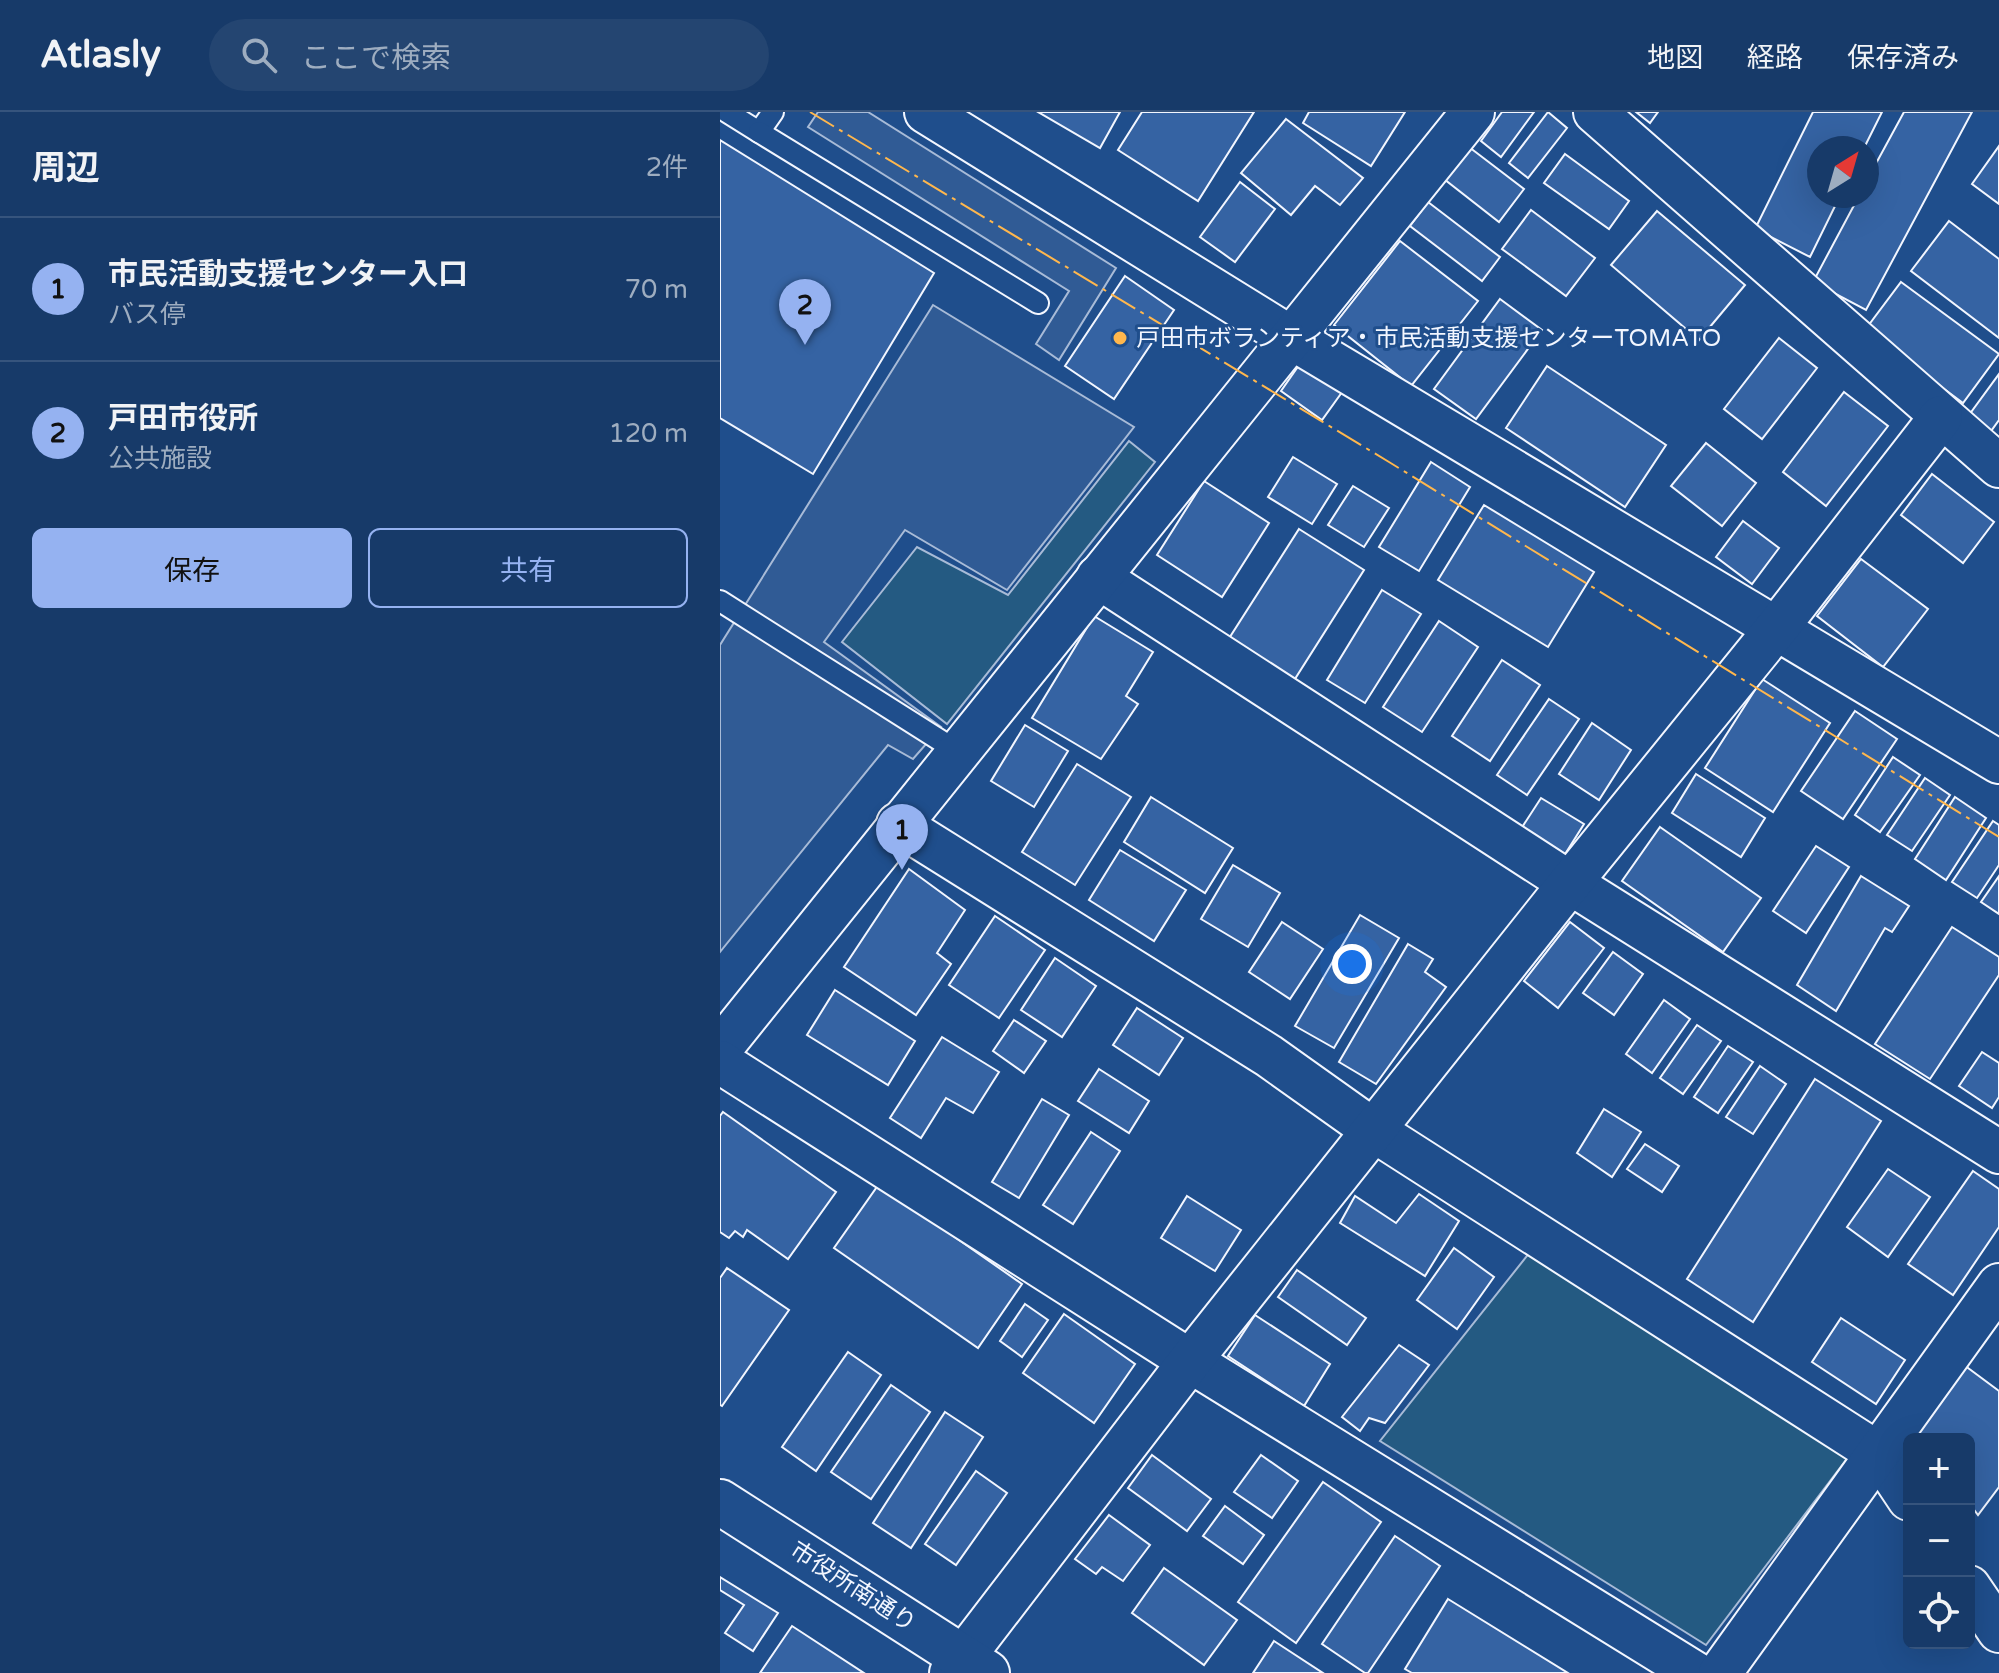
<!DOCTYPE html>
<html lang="ja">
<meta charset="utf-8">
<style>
:root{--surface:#173a69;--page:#244571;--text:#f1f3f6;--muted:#9eadc0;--line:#36547d;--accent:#95b2f1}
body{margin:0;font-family:"Varela Round","Noto Sans JP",sans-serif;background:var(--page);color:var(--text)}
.controls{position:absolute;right:24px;bottom:24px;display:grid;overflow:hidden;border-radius:12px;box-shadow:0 8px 32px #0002}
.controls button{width:72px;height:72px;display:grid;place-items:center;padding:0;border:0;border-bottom:2px solid var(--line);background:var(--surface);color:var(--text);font:40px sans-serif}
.compass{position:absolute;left:1087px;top:24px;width:72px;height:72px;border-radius:50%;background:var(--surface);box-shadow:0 8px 32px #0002;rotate:37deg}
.you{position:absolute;left:632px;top:852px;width:28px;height:28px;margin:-20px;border:6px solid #fff;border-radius:50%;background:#1a73e8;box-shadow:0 0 0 12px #1a73e833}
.badge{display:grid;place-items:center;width:52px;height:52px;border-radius:50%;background:var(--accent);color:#111;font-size:26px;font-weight:700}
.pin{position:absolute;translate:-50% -66px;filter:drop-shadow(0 2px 4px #0008)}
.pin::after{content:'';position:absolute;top:42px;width:28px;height:24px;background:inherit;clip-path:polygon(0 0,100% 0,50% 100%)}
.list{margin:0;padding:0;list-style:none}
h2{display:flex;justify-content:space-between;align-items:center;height:104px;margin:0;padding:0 32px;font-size:34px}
h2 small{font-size:26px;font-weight:400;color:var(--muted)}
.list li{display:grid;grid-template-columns:52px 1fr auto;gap:24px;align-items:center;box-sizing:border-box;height:144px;padding:0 32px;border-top:2px solid var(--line)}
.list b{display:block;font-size:30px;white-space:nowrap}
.list p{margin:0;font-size:26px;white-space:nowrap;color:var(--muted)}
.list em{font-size:26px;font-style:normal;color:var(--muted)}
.actions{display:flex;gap:16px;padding:24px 32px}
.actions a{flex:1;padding:18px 0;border:2px solid var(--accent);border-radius:12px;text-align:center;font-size:28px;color:var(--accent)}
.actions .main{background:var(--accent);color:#111}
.icon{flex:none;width:44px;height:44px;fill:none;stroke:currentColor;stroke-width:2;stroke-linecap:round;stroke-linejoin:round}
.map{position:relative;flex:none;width:1279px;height:1561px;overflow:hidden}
header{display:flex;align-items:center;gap:48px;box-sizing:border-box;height:112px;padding:0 40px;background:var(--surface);border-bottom:2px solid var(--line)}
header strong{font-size:38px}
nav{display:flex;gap:44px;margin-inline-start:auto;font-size:28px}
.search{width:560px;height:72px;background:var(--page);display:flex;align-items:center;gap:20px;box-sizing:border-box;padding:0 28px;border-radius:44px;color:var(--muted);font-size:30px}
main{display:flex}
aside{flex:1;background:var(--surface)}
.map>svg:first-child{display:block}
</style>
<header>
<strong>Atlasly</strong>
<div class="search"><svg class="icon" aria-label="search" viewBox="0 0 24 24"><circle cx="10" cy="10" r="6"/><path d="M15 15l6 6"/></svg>ここで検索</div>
<nav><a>地図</a><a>経路</a><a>保存済み</a></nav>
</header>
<main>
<aside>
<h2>周辺<small>2件</small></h2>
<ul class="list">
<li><span class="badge">1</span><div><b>市民活動支援センター入口</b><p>バス停</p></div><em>70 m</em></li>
<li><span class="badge">2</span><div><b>戸田市役所</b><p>公共施設</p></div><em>120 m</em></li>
</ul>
<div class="actions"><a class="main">保存</a><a>共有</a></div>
</aside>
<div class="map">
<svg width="1279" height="1561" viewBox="0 0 1279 1561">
<rect width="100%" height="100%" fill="#1f4e8c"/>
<!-- green -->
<g fill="#245a82" stroke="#a8bbd7" stroke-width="2">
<polygon points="409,329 435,350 227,612 122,530 197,435 288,483"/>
<polygon points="818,1130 1135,1336 986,1533 660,1329"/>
</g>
<!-- parking -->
<g fill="#305b95" stroke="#a8bbd7" stroke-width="2">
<polygon points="98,0 148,0 396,156 339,248 316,232 349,179 88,15"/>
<polygon points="213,193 414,315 287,478 185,418 104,530 221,615 193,647 168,633 0,840 0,533"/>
</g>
<!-- building -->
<g fill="#3563a3" stroke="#f2f6ff" stroke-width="2">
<polygon points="318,0 400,0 380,36"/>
<polygon points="422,0 534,0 478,89 398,38"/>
<polygon points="589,0 685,0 651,54 583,11"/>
<polygon points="782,0 814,0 781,45 761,29"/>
<polygon points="828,0 847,16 808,66 789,51"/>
<polygon points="916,0 938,0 930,11"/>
<polygon points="1093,0 1162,0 1144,36 1099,36 1099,84 1120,84 1090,145 1035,117"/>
<polygon points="1184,0 1252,0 1146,198 1093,170 1139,84 1147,84 1147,68"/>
<polygon points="566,7 643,66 620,93 595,74 571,103 521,61"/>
<polygon points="0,28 214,161 93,362 0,306"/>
<polygon points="1279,34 1279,92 1252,72"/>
<polygon points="749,35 804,77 779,110 724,67"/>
<polygon points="845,42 909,89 889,117 824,71"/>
<polygon points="520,70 555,97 515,150 480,125"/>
<polygon points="708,90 780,145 762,169 690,114"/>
<polygon points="811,98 875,146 846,184 782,137"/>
<polygon points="937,99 1025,173 979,228 891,153"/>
<polygon points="1229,109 1279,147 1279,226 1191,159"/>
<polygon points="680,129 758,189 691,274 614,213"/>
<polygon points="405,164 454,198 394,287 345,254"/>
<polygon points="1181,170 1279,242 1243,291 1145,218"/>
<polygon points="780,187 822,218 756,307 714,277"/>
<polygon points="1059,226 1097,256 1042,327 1004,297"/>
<polygon points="584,246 625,276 602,308 561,279"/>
<polygon points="827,254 946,333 905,395 786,316"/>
<polygon points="1279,262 1279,308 1271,319 1249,303"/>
<polygon points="1124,280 1168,314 1106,394 1063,360"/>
<polygon points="986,331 1036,371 1002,414 951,374"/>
<polygon points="573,345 617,372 592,412 548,385"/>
<polygon points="711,350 750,375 699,459 659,435"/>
<polygon points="1212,362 1274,410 1243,451 1181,403"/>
<polygon points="484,369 549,411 502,485 437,443"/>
<polygon points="633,374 669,396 644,435 608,413"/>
<polygon points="764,393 874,460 828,535 718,468"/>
<polygon points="1023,409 1059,436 1032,472 996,445"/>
<polygon points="579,417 644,458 573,570 508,528"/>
<polygon points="1141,447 1208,497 1163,555 1097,504"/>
<polygon points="662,478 701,502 645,591 607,568"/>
<polygon points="374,504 433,540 406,584 418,592 381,647 312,606"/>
<polygon points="719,509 758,535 702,620 663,595"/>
<polygon points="782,548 820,573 770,649 732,624"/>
<polygon points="1042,567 1110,611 1053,700 985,656"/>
<polygon points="829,587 859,607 807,683 777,663"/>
<polygon points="1135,599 1177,627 1123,707 1081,679"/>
<polygon points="872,611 911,638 879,688 839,662"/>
<polygon points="305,613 348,639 314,695 271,669"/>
<polygon points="1173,645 1200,663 1160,720 1135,703"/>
<polygon points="357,652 411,685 355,773 302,740"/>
<polygon points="976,662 1045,706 1021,745 952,701"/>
<polygon points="1205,666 1230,683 1192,739 1167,723"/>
<polygon points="431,685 513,736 485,781 404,730"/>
<polygon points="1235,685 1266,706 1226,768 1195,747"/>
<polygon points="821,686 864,712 842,747 799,720"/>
<polygon points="1273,709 1279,713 1279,753 1257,786 1232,770"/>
<polygon points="940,715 1041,786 1003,840 902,769"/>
<polygon points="1096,734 1129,755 1086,821 1053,799"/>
<polygon points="400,738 466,778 434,829 369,788"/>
<polygon points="513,753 560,781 528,835 481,807"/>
<polygon points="189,757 245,798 217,841 231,852 196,903 124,855"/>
<polygon points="1141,764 1189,794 1172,820 1165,816 1116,899 1077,873"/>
<polygon points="1279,764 1279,802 1261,790"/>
<polygon points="640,803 679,826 614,936 575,914"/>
<polygon points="275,804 325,838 279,906 229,873"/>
<polygon points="562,810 603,837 570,887 529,860"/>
<polygon points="850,810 884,836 838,896 804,869"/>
<polygon points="1232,815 1279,845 1279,863 1210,967 1155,932"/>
<polygon points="688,832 713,847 705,860 726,875 656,972 619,950"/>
<polygon points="893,840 923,862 894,903 863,881"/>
<polygon points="335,846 376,874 342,925 301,898"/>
<polygon points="115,878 195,929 168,973 87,923"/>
<polygon points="944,888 970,907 932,961 906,942"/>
<polygon points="417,896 463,926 439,963 393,933"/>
<polygon points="294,908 326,929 304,961 273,939"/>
<polygon points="977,913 1001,929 963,982 940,966"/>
<polygon points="222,925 279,960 253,1001 226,986 201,1026 170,1006"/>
<polygon points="1008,934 1033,950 998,1001 974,985"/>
<polygon points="1262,940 1279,951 1279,985 1272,996 1239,974"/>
<polygon points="1040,954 1066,972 1033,1022 1006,1005"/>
<polygon points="379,957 429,989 409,1021 358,989"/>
<polygon points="1095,967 1161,1009 1033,1210 967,1167"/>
<polygon points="322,987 349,1003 299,1086 272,1070"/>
<polygon points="884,997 921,1020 892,1065 857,1041"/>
<polygon points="3,1000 116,1080 68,1147 27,1118 23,1125 15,1119 9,1126 0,1120 0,1004"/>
<polygon points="371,1020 400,1039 353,1112 323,1093"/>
<polygon points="925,1032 959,1054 942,1080 907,1057"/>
<polygon points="1168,1057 1210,1085 1168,1145 1127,1115"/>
<polygon points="1253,1059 1279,1077 1279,1115 1233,1183 1188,1152"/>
<polygon points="159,1072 302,1172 258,1236 114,1136"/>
<polygon points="699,1082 739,1109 705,1164 620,1111 635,1084 676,1111"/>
<polygon points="467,1084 521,1118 495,1159 441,1126"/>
<polygon points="734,1136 774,1165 737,1217 697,1188"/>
<polygon points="7,1156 69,1198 2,1294 0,1293 0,1166"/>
<polygon points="577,1158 646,1206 627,1233 558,1185"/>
<polygon points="305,1192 328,1208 302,1245 280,1229"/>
<polygon points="344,1202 415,1252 374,1311 303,1261"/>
<polygon points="535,1203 610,1252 584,1294 508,1244"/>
<polygon points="1121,1206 1185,1248 1156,1292 1092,1250"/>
<polygon points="679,1233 709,1253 665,1311 649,1306 640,1319 622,1305"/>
<polygon points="128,1240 161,1263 96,1359 62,1335"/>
<polygon points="1244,1253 1279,1279 1279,1375 1258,1403 1249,1391 1249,1327 1204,1327 1196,1316"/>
<polygon points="171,1273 210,1300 151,1387 111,1360"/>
<polygon points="225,1300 263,1325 191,1436 153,1411"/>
<polygon points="432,1343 491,1387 467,1419 408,1376"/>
<polygon points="541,1343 578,1369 552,1406 514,1380"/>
<polygon points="256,1359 287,1381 236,1453 205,1432"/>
<polygon points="603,1370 661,1410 576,1531 518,1490"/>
<polygon points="505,1394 544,1423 523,1452 483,1424"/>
<polygon points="389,1403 430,1433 403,1469 382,1455 376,1462 355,1447"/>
<polygon points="675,1424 720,1454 648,1561 645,1561 602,1532"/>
<polygon points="444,1456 517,1508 484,1553 412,1501"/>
<polygon points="0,1465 58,1501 33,1539 5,1521 24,1493 0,1478"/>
<polygon points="728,1487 848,1561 692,1561 685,1557"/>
<polygon points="72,1514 144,1561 40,1561"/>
<polygon points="554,1529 603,1561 533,1561"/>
</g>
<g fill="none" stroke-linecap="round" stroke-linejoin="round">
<!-- service casing -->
<g stroke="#f2f6ff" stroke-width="24">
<g id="service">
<polyline points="7,0 39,20 53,0"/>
<polyline points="39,20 318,191"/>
<polyline points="0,489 237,639"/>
</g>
</g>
<!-- minor casing -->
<g stroke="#f2f6ff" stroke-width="46">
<g id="minor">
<polyline points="206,0 573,227 1279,650"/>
<polyline points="875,0 1279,354"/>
<polyline points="378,465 850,771 1279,1040"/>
<polyline points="178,712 549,944 653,1018 1159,1342 1189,1387"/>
<path d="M 0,937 C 249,623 504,314 753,0"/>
<polyline points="0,950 470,1249 975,1561"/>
<polyline points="1249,1475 1279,1519"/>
<polyline points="231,1561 470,1249 850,771 1056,517 1221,305"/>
<polyline points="1000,1561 1279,1173"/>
</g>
</g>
<!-- tertiary casing -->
<g stroke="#f2f6ff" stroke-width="48">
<polyline id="tertiary" points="0,1390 267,1561"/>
</g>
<!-- service -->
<use href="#service" stroke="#1f4e8c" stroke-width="20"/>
<!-- minor -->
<use href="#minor" stroke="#1f4e8c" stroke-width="42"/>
<!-- tertiary -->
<use href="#tertiary" stroke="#1f4e8c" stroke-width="44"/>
<!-- power -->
<polyline stroke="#ffb74d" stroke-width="2" stroke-dasharray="28 6 4 6" stroke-linecap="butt" points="90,0 669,350 1279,725"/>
</g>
<!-- markers -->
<circle fill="#ffb74d" stroke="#1f4e8c" stroke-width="3" cx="400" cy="226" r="8"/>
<g text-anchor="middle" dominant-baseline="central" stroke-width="6" stroke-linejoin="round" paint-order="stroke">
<!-- poi labels -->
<g font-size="24" fill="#f2f6ff" stroke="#1f4e8c" text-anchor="start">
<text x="416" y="226">戸田市ボランティア・市民活動支援センターTOMATO</text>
</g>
<!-- street labels -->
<g font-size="24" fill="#f2f6ff" stroke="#1f4e8c">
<text transform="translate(133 1475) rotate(33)">市役所南通り</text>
</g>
</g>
</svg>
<div class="controls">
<button>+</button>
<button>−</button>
<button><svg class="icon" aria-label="locate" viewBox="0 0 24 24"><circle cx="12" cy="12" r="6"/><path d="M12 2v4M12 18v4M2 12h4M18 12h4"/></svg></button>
</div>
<svg class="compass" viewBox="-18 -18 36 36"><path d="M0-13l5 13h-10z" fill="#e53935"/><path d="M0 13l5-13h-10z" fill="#9eadc0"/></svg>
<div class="you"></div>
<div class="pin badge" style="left:182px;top:758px">1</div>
<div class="pin badge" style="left:85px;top:233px">2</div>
</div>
</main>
